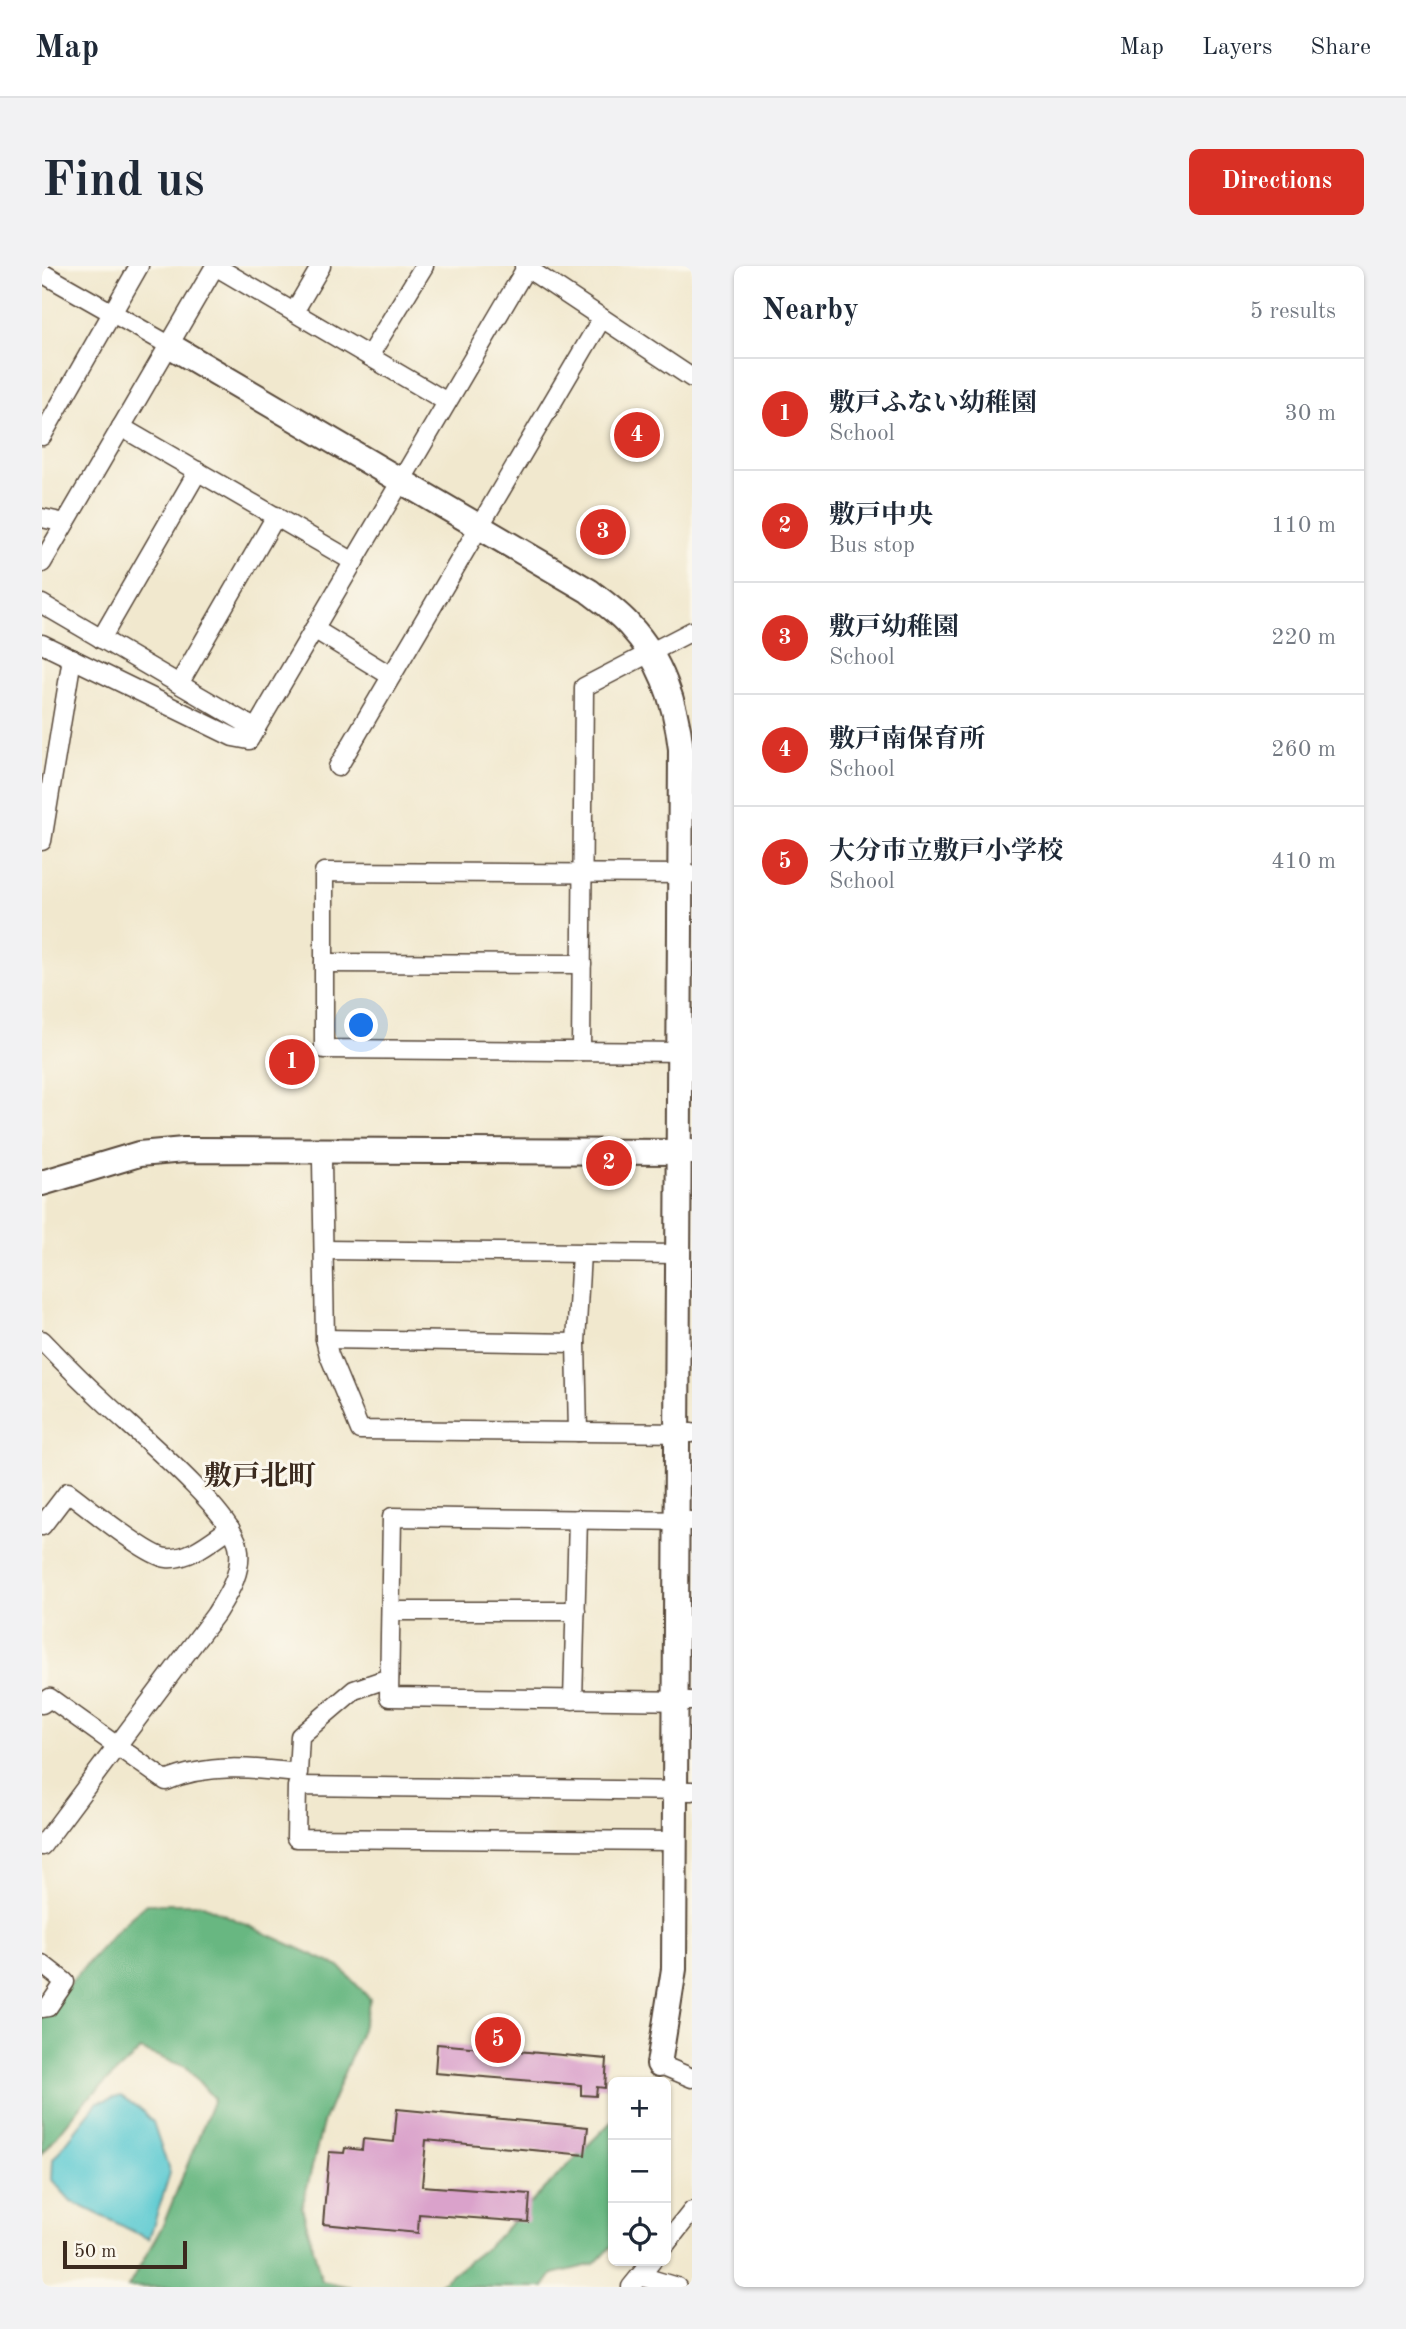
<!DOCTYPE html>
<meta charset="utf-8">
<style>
:root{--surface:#fff;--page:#f2f2f3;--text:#1f2937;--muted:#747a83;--line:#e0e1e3;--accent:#d93025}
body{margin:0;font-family:"Old Standard TT","Noto Serif JP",serif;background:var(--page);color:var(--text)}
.controls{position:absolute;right:21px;bottom:21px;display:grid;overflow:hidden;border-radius:10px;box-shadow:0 2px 5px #0004}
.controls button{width:63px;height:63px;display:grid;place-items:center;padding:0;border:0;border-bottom:2px solid var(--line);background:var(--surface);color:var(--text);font:35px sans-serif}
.scale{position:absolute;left:21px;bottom:18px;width:124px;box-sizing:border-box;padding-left:7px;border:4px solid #3b2a1e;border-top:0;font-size:19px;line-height:24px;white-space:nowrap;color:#3b2a1e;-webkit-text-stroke:5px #fbf7ec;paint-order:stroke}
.you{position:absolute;left:320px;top:760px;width:24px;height:24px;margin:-18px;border:5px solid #fff;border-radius:50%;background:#1a73e8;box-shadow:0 0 0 10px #1a73e833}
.badge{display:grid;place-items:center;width:46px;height:46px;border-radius:50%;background:var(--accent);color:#fff;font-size:23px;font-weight:700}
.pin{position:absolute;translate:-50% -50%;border:4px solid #fff;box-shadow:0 2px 7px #0006}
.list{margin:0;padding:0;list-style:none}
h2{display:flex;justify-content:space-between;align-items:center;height:91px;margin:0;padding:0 28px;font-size:30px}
h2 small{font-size:23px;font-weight:400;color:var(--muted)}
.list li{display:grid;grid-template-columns:46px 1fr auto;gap:21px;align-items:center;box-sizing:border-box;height:112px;padding:0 28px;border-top:2px solid var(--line)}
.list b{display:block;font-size:26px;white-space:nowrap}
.list p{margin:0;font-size:23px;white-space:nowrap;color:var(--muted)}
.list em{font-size:23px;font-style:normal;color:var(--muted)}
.icon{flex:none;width:38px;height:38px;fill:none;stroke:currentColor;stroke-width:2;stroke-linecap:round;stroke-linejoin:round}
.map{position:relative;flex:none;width:650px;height:2021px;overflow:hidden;border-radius:10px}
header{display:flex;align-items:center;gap:42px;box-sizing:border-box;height:98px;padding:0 35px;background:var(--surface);border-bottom:2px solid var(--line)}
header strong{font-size:33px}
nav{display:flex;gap:38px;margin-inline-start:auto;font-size:24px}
.intro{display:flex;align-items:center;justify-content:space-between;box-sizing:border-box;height:168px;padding:0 42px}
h1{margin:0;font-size:49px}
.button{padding:18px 32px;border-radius:10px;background:var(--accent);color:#fff;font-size:24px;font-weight:700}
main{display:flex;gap:42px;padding:0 42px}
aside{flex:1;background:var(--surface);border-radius:10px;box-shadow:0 2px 5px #0004}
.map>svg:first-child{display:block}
</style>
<header>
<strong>Map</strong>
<nav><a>Map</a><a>Layers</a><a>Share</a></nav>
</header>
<div class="intro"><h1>Find us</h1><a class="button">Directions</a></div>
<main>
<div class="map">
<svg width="650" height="2021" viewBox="0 0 650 2021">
<rect width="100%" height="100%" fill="#fbf7ec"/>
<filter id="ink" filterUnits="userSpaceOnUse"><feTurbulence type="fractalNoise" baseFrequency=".0143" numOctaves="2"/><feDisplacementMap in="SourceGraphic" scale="14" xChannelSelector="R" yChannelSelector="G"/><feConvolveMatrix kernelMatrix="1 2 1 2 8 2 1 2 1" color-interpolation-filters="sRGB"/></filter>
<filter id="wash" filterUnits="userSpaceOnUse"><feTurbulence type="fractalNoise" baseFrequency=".00686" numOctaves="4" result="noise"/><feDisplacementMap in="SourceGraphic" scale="28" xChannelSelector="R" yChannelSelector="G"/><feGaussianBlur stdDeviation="1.57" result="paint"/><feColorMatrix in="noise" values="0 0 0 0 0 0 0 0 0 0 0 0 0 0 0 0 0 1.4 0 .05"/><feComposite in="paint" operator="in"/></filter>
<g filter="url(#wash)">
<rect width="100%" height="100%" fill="#f1e8ce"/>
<!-- forest -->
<g fill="#68b781" stroke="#527050" stroke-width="2">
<polygon points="104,1638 159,1638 298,1701 328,1733 319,1766 281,1857 260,1941 280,2015 309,2021 86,2021 121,1959 172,1833 144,1801 99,1784 42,1836 0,1888 0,1749 77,1662"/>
<polygon points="571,1854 571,1979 552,1998 511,2008 502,2021 393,2021 445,1981"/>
</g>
<!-- water -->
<polygon fill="#5dcad1" stroke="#4c7a78" stroke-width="2" points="79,1830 99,1844 111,1856 128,1907 107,1973 29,1935 10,1914 11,1893 56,1836"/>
<g id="blocks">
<!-- building -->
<g fill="#daa2cb">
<polygon points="395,1778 565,1793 563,1822 555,1821 554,1830 539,1829 539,1819 393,1807"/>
<polygon points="355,1843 546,1861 543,1889 384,1874 380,1920 488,1928 486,1956 377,1948 376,1967 281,1958 287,1886 302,1887 303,1882 320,1884 321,1873 352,1876"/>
</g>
</g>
</g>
<g filter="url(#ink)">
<use href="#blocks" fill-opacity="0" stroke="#564638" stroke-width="2"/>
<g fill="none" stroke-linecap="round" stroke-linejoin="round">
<!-- street casing -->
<g stroke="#564638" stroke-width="21">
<g id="street">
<polyline points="173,0 405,136"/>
<polyline points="482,0 650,112"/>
<polyline points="0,7 127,79"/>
<polyline points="252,46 279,0"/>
<polyline points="327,90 382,0"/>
<polyline points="79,161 312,296"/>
<polyline points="0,170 97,0"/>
<polyline points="0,252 23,257"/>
<polyline points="0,297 173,0"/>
<polyline points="0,338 214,463"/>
<polyline points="272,363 349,410"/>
<polyline points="59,373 156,205"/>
<polyline points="0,378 191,471 207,474 484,2"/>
<polyline points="137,418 234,250"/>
<polyline points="296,501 560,52"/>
<polyline points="0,575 30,392"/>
<polyline points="647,608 282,606 282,783 650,786"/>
<polyline points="282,697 540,698"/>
<polyline points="539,785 542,421 650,365"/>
<polyline points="280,895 283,1073 287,1089 318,1164 650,1167"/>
<polyline points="283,984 636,988"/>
<polyline points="283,1073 534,1077"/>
<path d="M 0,1074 C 22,1097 45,1120 69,1142 C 98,1169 187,1244 196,1279 C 202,1305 186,1328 173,1349 L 0,1580"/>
<polyline points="536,1166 534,1077 539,987"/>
<polyline points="650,1255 350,1251 347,1431 650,1435"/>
<path d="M 0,1260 L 26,1226 C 44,1239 106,1291 125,1292 C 148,1294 170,1274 188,1262"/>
<polyline points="349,1345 534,1345"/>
<polyline points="531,1434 536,1253"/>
<path d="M 0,1438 L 8,1432 L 124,1515 C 166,1497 211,1502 256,1507 L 258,1470 L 312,1424 L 347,1412"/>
<polyline points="632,1575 254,1572 255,1520 650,1525"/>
<polyline points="0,1698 23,1716 6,1741 0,1742"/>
<polyline points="617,1798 650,1812"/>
<polyline points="624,1978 650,1945"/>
<polyline points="598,2010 635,2021"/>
<polyline points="589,2021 610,1995"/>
</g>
</g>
<!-- secondary casing -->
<g stroke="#564638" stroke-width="28">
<g id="secondary">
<path d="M 127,79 L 547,325 C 561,336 576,346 588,360 C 619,393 634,439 639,483 L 632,1703 L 617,1798"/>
<polyline points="0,917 97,888 142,884 650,886"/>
</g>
</g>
<!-- street -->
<use href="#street" stroke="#fff" stroke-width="18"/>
<!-- secondary -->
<use href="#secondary" stroke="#fff" stroke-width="24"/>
</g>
</g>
<g text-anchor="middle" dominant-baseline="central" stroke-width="6" stroke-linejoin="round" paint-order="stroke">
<!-- quarter labels -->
<g font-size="28" font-weight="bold" fill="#3b2a1e" stroke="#fbf7ec">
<text x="218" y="1212">敷戸北町</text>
</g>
</g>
</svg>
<div class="controls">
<button>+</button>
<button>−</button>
<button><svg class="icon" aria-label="locate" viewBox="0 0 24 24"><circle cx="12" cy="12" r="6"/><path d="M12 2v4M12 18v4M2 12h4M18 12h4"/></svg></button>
</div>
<div class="scale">50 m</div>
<div class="you"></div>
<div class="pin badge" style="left:250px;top:796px">1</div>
<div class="pin badge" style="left:567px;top:897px">2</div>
<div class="pin badge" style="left:561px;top:266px">3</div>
<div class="pin badge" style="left:595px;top:169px">4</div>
<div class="pin badge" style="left:456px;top:1774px">5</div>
</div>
<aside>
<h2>Nearby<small>5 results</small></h2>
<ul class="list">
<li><span class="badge">1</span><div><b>敷戸ふない幼稚園</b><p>School</p></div><em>30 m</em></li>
<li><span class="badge">2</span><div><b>敷戸中央</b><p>Bus stop</p></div><em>110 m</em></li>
<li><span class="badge">3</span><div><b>敷戸幼稚園</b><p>School</p></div><em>220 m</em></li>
<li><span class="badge">4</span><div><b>敷戸南保育所</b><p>School</p></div><em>260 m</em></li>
<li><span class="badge">5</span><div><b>大分市立敷戸小学校</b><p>School</p></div><em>410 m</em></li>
</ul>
</aside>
</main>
